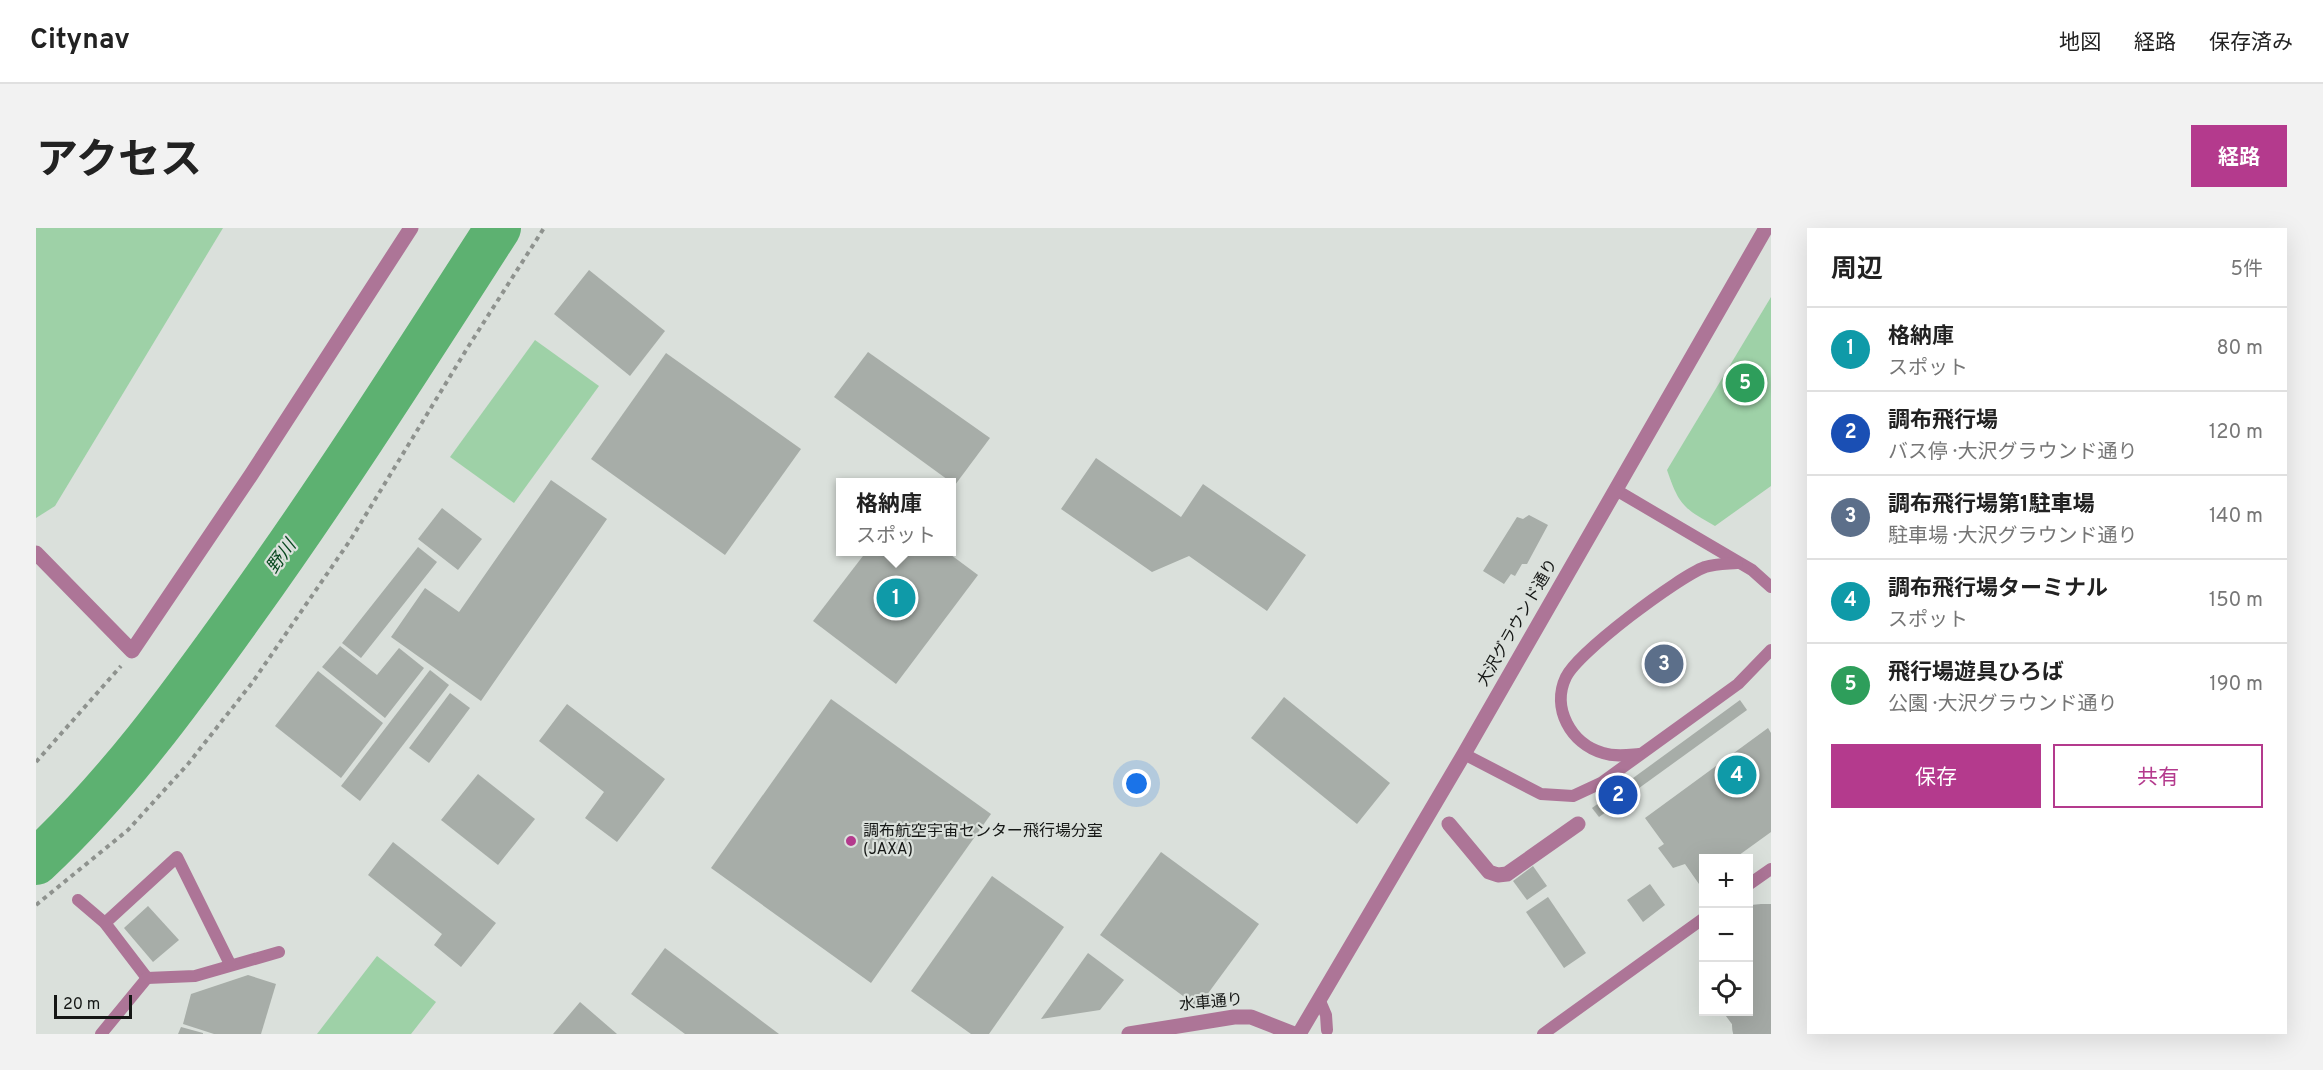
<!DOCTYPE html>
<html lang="ja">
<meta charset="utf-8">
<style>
:root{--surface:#fff;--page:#f2f2f2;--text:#222;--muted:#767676;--line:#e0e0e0;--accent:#b43a8d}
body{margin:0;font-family:Overpass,"Noto Sans JP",sans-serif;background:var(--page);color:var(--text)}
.controls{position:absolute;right:18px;bottom:18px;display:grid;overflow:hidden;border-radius:0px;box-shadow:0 6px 24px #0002}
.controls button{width:54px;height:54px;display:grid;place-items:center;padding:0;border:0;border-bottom:2px solid var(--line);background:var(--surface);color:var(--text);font:30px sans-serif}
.scale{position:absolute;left:18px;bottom:15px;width:78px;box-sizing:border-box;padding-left:6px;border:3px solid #151715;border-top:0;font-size:16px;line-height:21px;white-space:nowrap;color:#151715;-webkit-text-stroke:4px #dae0db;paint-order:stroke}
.you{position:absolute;left:1101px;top:556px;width:21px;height:21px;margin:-15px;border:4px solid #fff;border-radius:50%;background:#1a73e8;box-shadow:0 0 0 9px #1a73e833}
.badge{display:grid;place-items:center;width:39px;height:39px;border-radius:50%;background:var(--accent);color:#fff;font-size:20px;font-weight:700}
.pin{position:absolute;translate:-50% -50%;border:3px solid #fff;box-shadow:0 2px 6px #0006}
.popup{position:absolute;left:800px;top:250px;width:120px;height:78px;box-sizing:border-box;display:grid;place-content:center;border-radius:0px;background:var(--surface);filter:drop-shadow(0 2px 4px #0005);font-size:20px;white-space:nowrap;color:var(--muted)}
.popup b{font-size:22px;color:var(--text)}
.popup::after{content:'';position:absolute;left:50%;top:100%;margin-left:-12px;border:12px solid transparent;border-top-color:var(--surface)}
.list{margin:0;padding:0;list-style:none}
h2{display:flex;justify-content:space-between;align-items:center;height:78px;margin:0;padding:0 24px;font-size:26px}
h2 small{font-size:20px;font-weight:400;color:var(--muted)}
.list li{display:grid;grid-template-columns:39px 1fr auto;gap:18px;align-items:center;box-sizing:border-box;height:84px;padding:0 24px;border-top:2px solid var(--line)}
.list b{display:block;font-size:22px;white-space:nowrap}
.list p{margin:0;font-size:20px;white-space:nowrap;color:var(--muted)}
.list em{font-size:20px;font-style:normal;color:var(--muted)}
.actions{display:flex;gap:12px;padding:18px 24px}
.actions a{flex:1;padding:14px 0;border:2px solid var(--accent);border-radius:0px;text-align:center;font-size:21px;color:var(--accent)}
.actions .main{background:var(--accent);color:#fff}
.icon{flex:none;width:33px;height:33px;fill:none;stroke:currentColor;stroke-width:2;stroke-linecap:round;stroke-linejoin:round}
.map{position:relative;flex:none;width:1735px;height:806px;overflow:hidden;border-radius:0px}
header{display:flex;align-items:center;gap:36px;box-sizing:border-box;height:84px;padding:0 30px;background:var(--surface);border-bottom:2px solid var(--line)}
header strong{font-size:28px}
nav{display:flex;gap:33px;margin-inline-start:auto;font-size:21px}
.intro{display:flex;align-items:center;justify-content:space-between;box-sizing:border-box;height:144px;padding:0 36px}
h1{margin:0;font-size:42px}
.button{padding:15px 27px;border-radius:0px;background:var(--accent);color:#fff;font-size:21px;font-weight:700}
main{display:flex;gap:36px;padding:0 36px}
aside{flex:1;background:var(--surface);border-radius:0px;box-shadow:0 6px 24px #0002}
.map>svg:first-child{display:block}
</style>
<header>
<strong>Citynav</strong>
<nav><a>地図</a><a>経路</a><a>保存済み</a></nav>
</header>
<div class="intro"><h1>アクセス</h1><a class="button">経路</a></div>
<main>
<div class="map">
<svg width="1735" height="806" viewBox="0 0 1735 806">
<rect width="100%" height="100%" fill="#dae0db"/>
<!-- green -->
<g fill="#9ed1a7">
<polygon points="0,0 187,0 19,278 0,290"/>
<path d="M 1735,69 L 1735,258 L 1679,298 C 1647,280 1643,277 1631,242 Z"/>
<polygon points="499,112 563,158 478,275 414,229"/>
<polygon points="341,728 400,774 375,806 281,806"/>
</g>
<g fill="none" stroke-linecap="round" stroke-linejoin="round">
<!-- river -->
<path stroke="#5db171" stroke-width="46" d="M 0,634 C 82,557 143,473 208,382 C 297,258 379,129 462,0"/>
<!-- taxiway -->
<g stroke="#a4a9a5" stroke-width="70">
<polyline points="1712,717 1725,711 1735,711"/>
<polyline points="1712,759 1732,786 1731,797 1734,806"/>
</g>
</g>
<!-- building -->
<g fill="#a7ada8">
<polygon points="553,42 629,103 594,148 518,86"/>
<polygon points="832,124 954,210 919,257 798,169"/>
<polygon points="630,125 765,221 689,327 555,231"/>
<polygon points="1060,230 1145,289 1167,256 1270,327 1231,383 1153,328 1116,344 1025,281"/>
<polygon points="515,252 571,291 445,473 355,409 389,360 423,384"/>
<polygon points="406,280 446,311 422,342 382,311"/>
<polygon points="1493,287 1512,297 1491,336 1486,336 1479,348 1475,346 1468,356 1447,343 1481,289 1487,291"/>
<polygon points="382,319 401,334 325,430 306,415"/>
<polygon points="830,324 911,324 942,347 860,456 777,393"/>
<polygon points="304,418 341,447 363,420 388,440 349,490 286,439"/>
<polygon points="394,442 413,457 324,573 305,558"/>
<polygon points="282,443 347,495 305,550 239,498"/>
<polygon points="414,465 434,480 393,535 373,520"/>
<polygon points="1248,469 1354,555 1321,596 1215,510"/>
<polygon points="795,471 955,586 835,755 675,640"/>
<polygon points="1704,472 1711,482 1563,589 1556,580"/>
<polygon points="531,476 629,551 581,614 549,590 568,564 503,513"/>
<polygon points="1732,500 1735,505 1735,604 1699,630 1668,630 1668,653 1663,656 1649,636 1637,640 1622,620 1628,616 1609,590"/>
<polygon points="442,546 499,591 462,637 405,592"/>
<polygon points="357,614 460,695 425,739 398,717 406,706 332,647"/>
<polygon points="1125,624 1223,696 1162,779 1064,707"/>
<polygon points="1497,638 1511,658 1491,672 1477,653"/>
<polygon points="956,648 1028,699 953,806 935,806 875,763"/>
<polygon points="1614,656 1629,677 1607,694 1591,672"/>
<polygon points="1512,669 1550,725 1528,740 1490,684"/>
<polygon points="112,678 143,712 117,734 88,700"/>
<polygon points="629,720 743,806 649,806 595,766"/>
<polygon points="1052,725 1088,752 1064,782 1005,791"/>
<polygon points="212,747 240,756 225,806 178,806 147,796 155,766"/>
<polygon points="544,774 581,806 517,806"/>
<polygon points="145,799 167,805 167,806 142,806"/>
</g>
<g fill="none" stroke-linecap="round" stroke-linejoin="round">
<!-- path -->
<g stroke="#8e928e" stroke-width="4" stroke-dasharray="4.5 4.5" stroke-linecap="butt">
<polyline points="0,534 85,438"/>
<polyline points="0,677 92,602 152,536 216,455 315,311 432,119 508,0"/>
</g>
<!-- service -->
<g stroke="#ad7597" stroke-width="12">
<polyline points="1580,262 1716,342 1735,359"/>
<polyline points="1428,526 1505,566 1537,568 1565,555 1702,456 1735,422"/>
<path d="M 1603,526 C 1591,527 1579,529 1567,525 C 1535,516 1515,480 1530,449 C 1542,424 1642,349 1669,339 C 1680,336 1690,336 1701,335"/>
<polyline points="1712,657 1735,641"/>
<polyline points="42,672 69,695 111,750 159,748 243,724"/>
<polyline points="69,695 141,629 194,736"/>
<polyline points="1284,773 1290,787 1291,802"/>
<polyline points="65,806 111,750"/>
<polyline points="1507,806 1668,690"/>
</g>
<!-- pedestrian -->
<polyline stroke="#ad7597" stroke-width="15" points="1413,596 1453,644 1462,647 1471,646 1542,596"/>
<!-- minor -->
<polyline stroke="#ad7597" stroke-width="15" points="0,325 96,423 215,247 375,0"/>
<!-- tertiary -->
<g stroke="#ad7597" stroke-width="15">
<polyline points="1093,806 1198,789 1215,789 1258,806"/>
<polyline points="1263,806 1428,526 1730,0"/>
</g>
</g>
<!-- markers -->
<circle fill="#b43a8d" stroke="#dae0db" stroke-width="2" cx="815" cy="613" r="6"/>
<g text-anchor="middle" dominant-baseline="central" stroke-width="4.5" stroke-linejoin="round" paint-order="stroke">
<!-- street labels -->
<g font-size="16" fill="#151715" stroke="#dae0db">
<text transform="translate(1482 395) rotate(-60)">大沢グラウンド通り</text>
<text transform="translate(1175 775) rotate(-5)">水車通り</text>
</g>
<!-- poi labels -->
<g font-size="16" fill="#151715" stroke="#dae0db" text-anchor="start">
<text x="827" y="604">調布航空宇宙センター飛行場分室<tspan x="827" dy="18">(JAXA)</tspan></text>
</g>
<!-- water labels -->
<g font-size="18" font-style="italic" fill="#094920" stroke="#dae0db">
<text transform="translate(246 329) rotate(-54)">野川</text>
</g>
</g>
</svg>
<div class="controls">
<button>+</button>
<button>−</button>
<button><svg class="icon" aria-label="locate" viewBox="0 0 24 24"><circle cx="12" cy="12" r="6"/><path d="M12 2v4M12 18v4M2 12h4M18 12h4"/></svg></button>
</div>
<div class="scale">20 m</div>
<div class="you"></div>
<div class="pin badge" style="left:860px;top:370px;background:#0f9aa8">1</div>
<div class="popup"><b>格納庫</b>スポット</div>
<div class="pin badge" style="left:1582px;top:567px;background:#1a4fb4">2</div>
<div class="pin badge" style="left:1628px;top:436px;background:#5c6f8a">3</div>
<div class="pin badge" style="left:1701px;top:547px;background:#0f9aa8">4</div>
<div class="pin badge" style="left:1709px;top:155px;background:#2e9e5b">5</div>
</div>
<aside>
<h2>周辺<small>5件</small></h2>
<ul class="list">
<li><span class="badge" style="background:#0f9aa8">1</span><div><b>格納庫</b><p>スポット</p></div><em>80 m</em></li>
<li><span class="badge" style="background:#1a4fb4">2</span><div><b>調布飛行場</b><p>バス停 · 大沢グラウンド通り</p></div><em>120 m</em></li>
<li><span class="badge" style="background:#5c6f8a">3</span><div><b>調布飛行場第1駐車場</b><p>駐車場 · 大沢グラウンド通り</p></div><em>140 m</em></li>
<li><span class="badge" style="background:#0f9aa8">4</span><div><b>調布飛行場ターミナル</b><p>スポット</p></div><em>150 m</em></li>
<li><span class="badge" style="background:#2e9e5b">5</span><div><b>飛行場遊具ひろば</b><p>公園 · 大沢グラウンド通り</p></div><em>190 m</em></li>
</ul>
<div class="actions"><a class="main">保存</a><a>共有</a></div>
</aside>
</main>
